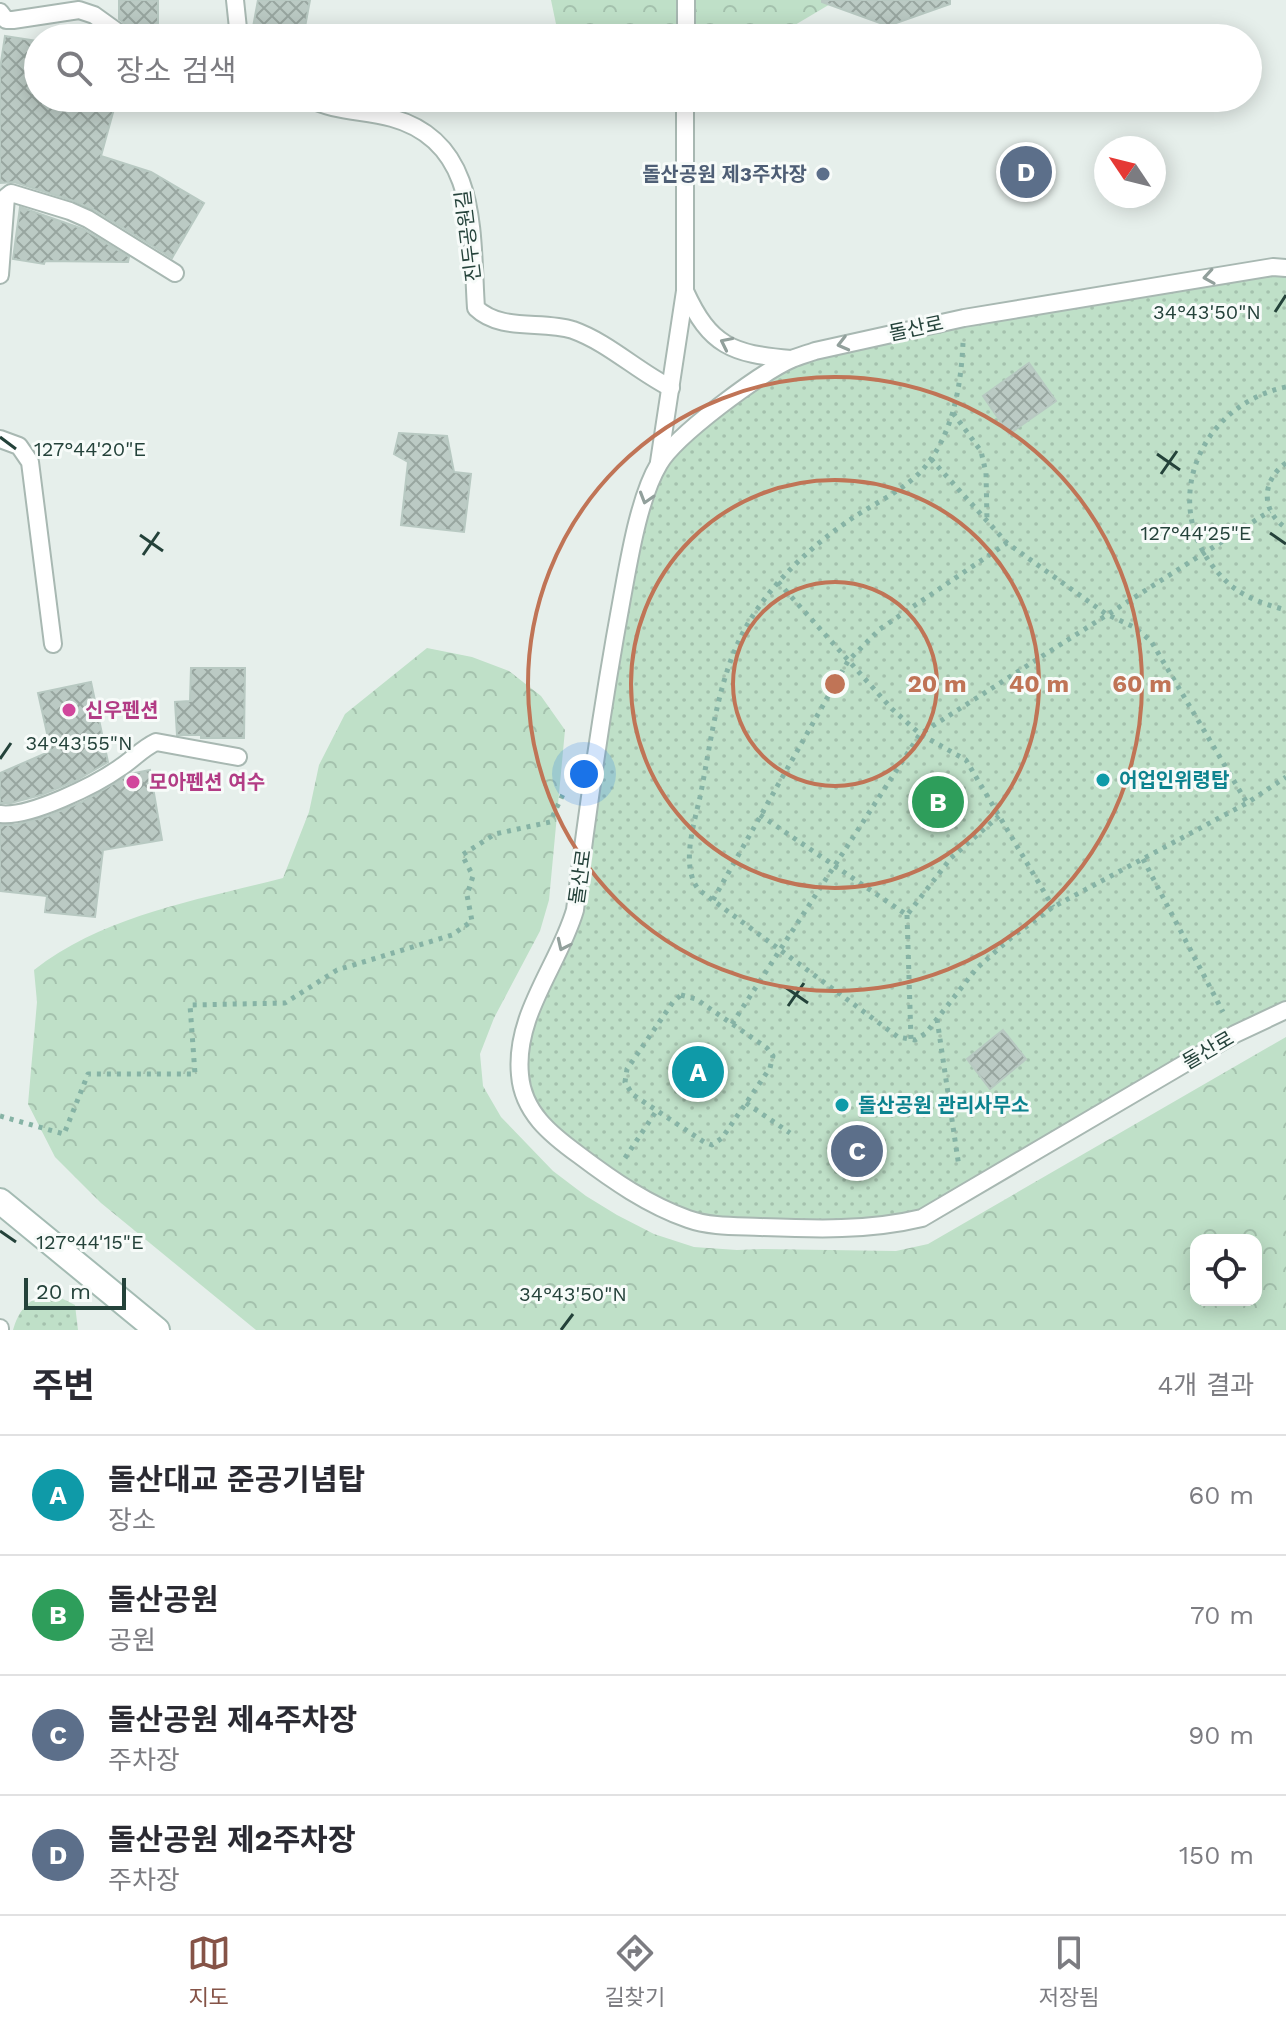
<!DOCTYPE html>
<html lang="ko">
<meta charset="utf-8">
<style>
:root{--surface:#fff;--page:#f7f7f7;--text:#2b2b33;--muted:#7c7c81;--line:#e1e1e2;--accent:#855347}
body{margin:0;font-family:"Work Sans","Noto Sans KR",sans-serif;background:var(--page);color:var(--text)}
.controls{position:absolute;right:24px;bottom:24px;display:grid;overflow:hidden;border-radius:16px;box-shadow:0 4px 20px #0003}
.controls button{width:72px;height:72px;display:grid;place-items:center;padding:0;border:0;border-bottom:2px solid var(--line);background:var(--surface);color:var(--text);font:40px sans-serif}
.compass{position:absolute;left:1094px;top:136px;width:72px;height:72px;border-radius:50%;background:var(--surface);box-shadow:0 4px 20px #0003;rotate:305deg}
.scale{position:absolute;left:24px;bottom:20px;width:102px;box-sizing:border-box;padding-left:8px;border:4px solid #24423a;border-top:0;font-size:22px;line-height:28px;white-space:nowrap;color:#24423a;-webkit-text-stroke:6px #f7fbf9;paint-order:stroke}
.you{position:absolute;left:584px;top:774px;width:28px;height:28px;margin:-20px;border:6px solid #fff;border-radius:50%;background:#1a73e8;box-shadow:0 0 0 12px #1a73e833}
.badge{display:grid;place-items:center;width:52px;height:52px;border-radius:50%;background:var(--accent);color:#fff;font-size:26px;font-weight:700}
.pin{position:absolute;translate:-50% -50%;border:4px solid #fff;box-shadow:0 2px 8px #0006}
.list{margin:0;padding:0;list-style:none}
h2{display:flex;justify-content:space-between;align-items:center;height:104px;margin:0;padding:0 32px;font-size:34px}
h2 small{font-size:26px;font-weight:400;color:var(--muted)}
.list li{display:grid;grid-template-columns:52px 1fr auto;gap:24px;align-items:center;box-sizing:border-box;height:120px;padding:0 32px;border-top:2px solid var(--line)}
.list b{display:block;font-size:30px;white-space:nowrap}
.list p{margin:0;font-size:26px;white-space:nowrap;color:var(--muted)}
.list em{font-size:26px;font-style:normal;color:var(--muted)}
.icon{flex:none;width:44px;height:44px;fill:none;stroke:currentColor;stroke-width:2;stroke-linecap:round;stroke-linejoin:round}
.map{position:relative;flex:none;width:1286px;height:1330px;overflow:hidden}
.search{position:absolute;background:var(--surface);box-shadow:0 4px 20px #0003;left:24px;right:24px;top:24px;height:88px;display:flex;align-items:center;gap:20px;box-sizing:border-box;padding:0 28px;border-radius:44px;color:var(--muted);font-size:30px}
.sheet{height:584px;background:var(--surface)}
nav{display:flex;justify-content:space-around;align-items:center;box-sizing:border-box;height:112px;border-top:2px solid var(--line);background:var(--surface);font-size:22px;color:var(--muted)}
nav a{display:grid;justify-items:center;gap:4px}
nav .on{color:var(--accent)}
.map>svg:first-child{display:block}
</style>
<div class="map">
<svg width="1286" height="1330" viewBox="0 0 1286 1330">
<defs>
<pattern id="forest-crowns" width="20" height="18" patternUnits="userSpaceOnUse" patternTransform="scale(2)"><rect width="20" height="18" fill="#bfe0c8"/><path d="M2 6a3 3 0 1 1 6 0M12 15a3 3 0 1 1 6 0" fill="none" stroke="#a4c1ad"/></pattern>
<pattern id="park-dots" width="8" height="8" patternUnits="userSpaceOnUse" patternTransform="scale(2)"><rect width="8" height="8" fill="#bfe0c8"/><path d="M2 2h.1M6 6h.1" fill="none" stroke="#a4c1ad" stroke-width="1.8" stroke-linecap="round"/></pattern>
<pattern id="building-cross-hatch" width="8" height="8" patternUnits="userSpaceOnUse" patternTransform="scale(2)"><rect width="8" height="8" fill="#bbcac4"/><path d="M0 0l8 8M0 8l8-8" fill="none" stroke="#98a6a0"/></pattern>
</defs>
<rect width="100%" height="100%" fill="#e6efeb"/>
<!-- forest -->
<g fill="url(#forest-crowns)" fill-rule="evenodd">
<polygon points="551,0 837,0 773,38 573,38 556,24"/>
<path d="M 427,648 L 472,657 L 509,671 L 541,696 L 565,730 L 549,900 L 540,931 L 494,1018 L 480,1054 L 483,1086 L 501,1117 L 553,1171 L 586,1196 L 617,1215 L 654,1234 L 694,1247 L 737,1250 L 762,1249 L 896,1251 L 928,1244 L 1286,1037 L 1286,1330 L 256,1330 L 101,1203 L 55,1157 L 28,1104 L 37,1002 L 34,970 C 107,914 196,901 283,878 L 309,812 L 319,765 L 345,714 ZM 1196,1240 L 1256,1240 L 1256,1300 L 1196,1300 Z"/>
</g>
<!-- park -->
<g fill="url(#park-dots)">
<polygon points="1286,268 1286,1010 895,1225 690,1221 539,1122 519,1058 567,937 648,492 702,421 815,351"/>
<path d="M 45,1295 L 57,1296 L 75,1305 L 78,1330 L 13,1330 C 18,1312 27,1300 45,1295 Z"/>
</g>
<!-- building -->
<g fill="url(#building-cross-hatch)" stroke="#b8c9c2" stroke-width="2">
<polygon points="119,0 158,0 158,31 134,31 119,19"/>
<polygon points="258,0 310,0 303,38 251,38"/>
<polygon points="822,0 950,0 950,4 888,26 822,2"/>
<polygon points="5,36 38,41 38,98 117,98 101,156 151,172 204,203 172,258 94,210 74,201 14,182 0,183 0,69"/>
<polygon points="20,207 83,229 129,257 128,262 45,261 44,264 13,259"/>
<polygon points="1029,363 1056,401 1009,434 983,396"/>
<polygon points="399,433 447,436 454,472 471,474 464,532 401,525 408,462 394,454"/>
<polygon points="191,668 245,668 244,738 201,738 201,735 177,735 175,702 190,701"/>
<polygon points="91,682 108,762 75,781 41,795 11,803 0,803 0,773 51,751 38,693"/>
<polygon points="150,770 162,840 103,850 95,917 45,912 47,896 0,891 0,825 15,825 48,816 84,801 130,774"/>
<polygon points="1003,1030 1026,1059 990,1089 967,1059"/>
</g>
<g fill="none" stroke-linecap="round" stroke-linejoin="round">
<!-- lane casing -->
<g stroke="#a8b8b2" stroke-width="20">
<g id="lane">
<polyline points="235,0 239,38"/>
<polyline points="0,12 6,20 13,20 79,10 94,15 126,38"/>
<polyline points="686,38 686,0"/>
<path d="M 308,98 C 334,112 364,110 392,118 C 480,142 471,235 476,308 C 501,332 542,320 573,330 C 609,343 637,371 671,388"/>
<path d="M 1286,268 L 1273,267 L 964,318 L 815,351 C 807,354 799,356 792,359 C 761,372 675,436 659,464 C 639,497 629,560 622,598 C 603,701 588,806 575,910 C 559,965 514,1015 520,1075 C 523,1112 550,1134 579,1155 C 612,1180 648,1205 688,1219 C 710,1227 736,1226 760,1227 C 815,1229 868,1231 922,1218 L 1235,1034 L 1286,1010"/>
<polyline points="0,275 6,197 11,193 70,211 88,219 175,273"/>
<path d="M 685,291 C 710,346 732,354 791,359"/>
<polyline points="0,439 19,446 30,462 53,644"/>
<polyline points="659,462 685,291 685,98"/>
<path d="M 0,814 C 29,818 96,785 121,767 C 133,759 143,748 156,742 L 238,757"/>
<polyline points="0,1328 0,1330"/>
</g>
</g>
<!-- secondary casing -->
<g stroke="#a4bbb3" stroke-width="28">
<polyline id="secondary" points="0,1201 157,1330"/>
</g>
<!-- path -->
<g stroke="#86b3a5" stroke-width="5" stroke-dasharray="4 6" stroke-linecap="butt">
<path d="M 963,343 C 961,386 953,434 924,468 C 906,489 877,502 854,517 C 818,541 783,572 758,608 C 719,662 713,733 700,797 C 694,824 680,867 699,890 L 898,1037 L 915,1040 L 926,1033 L 976,969 L 1012,937 L 1053,907 L 1247,803 L 1286,777"/>
<path d="M 1286,387 C 1195,406 1155,513 1226,581 C 1242,597 1264,604 1286,610"/>
<polyline points="953,413 981,451 986,473 987,520"/>
<polyline points="931,459 1007,543 1106,614 1134,627 1151,641 1247,803"/>
<path d="M 1286,463 C 1261,481 1261,511 1286,528"/>
<polyline points="778,582 892,709 920,734 966,760 1053,907"/>
<polyline points="760,815 907,915 951,858 999,816"/>
<polyline points="1143,859 1223,1012"/>
<polyline points="713,900 848,661 880,629 1007,543"/>
<polyline points="907,915 911,1040"/>
<polygon points="681,995 696,999 767,1048 773,1056 770,1068 722,1138 712,1145 704,1142 632,1094 625,1082 627,1069 673,1002"/>
<polyline points="937,1019 959,1167"/>
<polyline points="732,1024 920,734 1270,511"/>
<polyline points="746,1103 790,1133"/>
<polyline points="0,1116 64,1134 88,1074 195,1074 190,1005 285,1003 337,970 452,935 472,921 467,895 473,876 462,855 495,834 550,822 564,792"/>
<polyline points="625,1158 657,1110"/>
</g>
<!-- lane -->
<use href="#lane" stroke="#fff" stroke-width="16"/>
<!-- secondary -->
<use href="#secondary" stroke="#fff" stroke-width="24"/>
</g>
<!-- one-way arrows -->
<defs><path id="oneway-chevron" d="M-2-3.5L2.5 0L-2 3.5" fill="none" stroke-width="1.6" stroke-linecap="round" stroke-linejoin="round" transform="scale(2)"/></defs>
<g stroke="#92a09c">
<use href="#oneway-chevron" transform="translate(1209 277) rotate(171)"/>
<use href="#oneway-chevron" transform="translate(726 343) rotate(-154)"/>
<use href="#oneway-chevron" transform="translate(843 344) rotate(166)"/>
<use href="#oneway-chevron" transform="translate(646 498) rotate(107)"/>
<use href="#oneway-chevron" transform="translate(563 945) rotate(115)"/>
</g>
<!-- ticks -->
<path fill="none" stroke="#24423a" stroke-width="3" d="M 1275,312 L 1286,295M 0,437 L 16,449M 1157,454 L 1180,470M 1161,474 L 1177,451M 1270,533 L 1286,544M 140,535 L 163,551M 143,555 L 159,532M 0,759 L 11,743M 785,987 L 808,1003M 788,1006 L 804,983M 0,1231 L 16,1242M 561,1330 L 573,1314"/>
<!-- distance rings -->
<g fill="none" stroke="#c07456" stroke-width="4">
<circle cx="835" cy="684" r="102"/>
<circle cx="835" cy="684" r="204"/>
<circle cx="835" cy="684" r="307"/>
</g>
<!-- markers -->
<circle fill="#5c6f8a" stroke="#f7fbf9" stroke-width="3" cx="823" cy="174" r="8"/>
<g fill="#d1479c" stroke="#f7fbf9" stroke-width="3">
<circle cx="69" cy="710" r="8"/>
<circle cx="133" cy="782" r="8"/>
</g>
<g fill="#0f9aa8" stroke="#f7fbf9" stroke-width="3">
<circle cx="1103" cy="780" r="8"/>
<circle cx="842" cy="1105" r="8"/>
</g>
<g text-anchor="middle" dominant-baseline="central" stroke-width="6" stroke-linejoin="round" paint-order="stroke">
<!-- service labels -->
<g font-size="20" font-weight="bold" fill="#4e5e75" stroke="#f7fbf9" text-anchor="end">
<text x="807" y="174">돌산공원 제3주차장</text>
</g>
<!-- street labels -->
<g font-size="20" fill="#24423a" stroke="#f7fbf9">
<text transform="translate(468 236) rotate(-97)">진두공원길</text>
<text transform="translate(916 328) rotate(-12)">돌산로</text>
<text transform="translate(580 877) rotate(-82)">돌산로</text>
<text transform="translate(1208 1050) rotate(-30)">돌산로</text>
</g>
<!-- hotel labels -->
<g font-size="20" font-weight="bold" fill="#b23c85" stroke="#f7fbf9" text-anchor="start">
<text x="85" y="710">신우펜션</text>
<text x="149" y="782">모아펜션 여수</text>
</g>
<!-- culture labels -->
<g font-size="20" font-weight="bold" fill="#0d838f" stroke="#f7fbf9" text-anchor="start">
<text x="1119" y="780">어업인위령탑</text>
<text x="858" y="1105">돌산공원 관리사무소</text>
</g>
</g>
<g font-size="20" text-anchor="middle" fill="#24423a" stroke="#f7fbf9" stroke-width="6" stroke-linejoin="round" paint-order="stroke">
<text x="1207" y="319">34°43'50"N</text>
<text x="90" y="456">127°44'20"E</text>
<text x="1196" y="540">127°44'25"E</text>
<text x="79" y="750">34°43'55"N</text>
<text x="90" y="1249">127°44'15"E</text>
<text x="573" y="1301">34°43'50"N</text>
</g>
<circle cx="835" cy="684" r="12" fill="#c07456" stroke="#f7fbf9" stroke-width="4"/>
<g font-size="24" text-anchor="middle" font-weight="bold" fill="#c07456" stroke="#f7fbf9" stroke-width="6" stroke-linejoin="round" paint-order="stroke">
<text x="937" y="692">20 m</text>
<text x="1039" y="692">40 m</text>
<text x="1142" y="692">60 m</text>
</g>
</svg>
<div class="controls">
<button><svg class="icon" aria-label="locate" viewBox="0 0 24 24"><circle cx="12" cy="12" r="6"/><path d="M12 2v4M12 18v4M2 12h4M18 12h4"/></svg></button>
</div>
<svg class="compass" viewBox="-18 -18 36 36"><path d="M0-13l5 13h-10z" fill="#e53935"/><path d="M0 13l5-13h-10z" fill="#7c7c81"/></svg>
<div class="scale">20 m</div>
<div class="you"></div>
<div class="pin badge" style="left:698px;top:1072px;background:#0f9aa8">A</div>
<div class="pin badge" style="left:938px;top:802px;background:#2e9e5b">B</div>
<div class="pin badge" style="left:857px;top:1151px;background:#5c6f8a">C</div>
<div class="pin badge" style="left:1026px;top:172px;background:#5c6f8a">D</div>
<div class="search"><svg class="icon" aria-label="search" viewBox="0 0 24 24"><circle cx="10" cy="10" r="6"/><path d="M15 15l6 6"/></svg>장소 검색</div>
</div>
<section class="sheet">
<h2>주변<small>4개 결과</small></h2>
<ul class="list">
<li><span class="badge" style="background:#0f9aa8">A</span><div><b>돌산대교 준공기념탑</b><p>장소</p></div><em>60 m</em></li>
<li><span class="badge" style="background:#2e9e5b">B</span><div><b>돌산공원</b><p>공원</p></div><em>70 m</em></li>
<li><span class="badge" style="background:#5c6f8a">C</span><div><b>돌산공원 제4주차장</b><p>주차장</p></div><em>90 m</em></li>
<li><span class="badge" style="background:#5c6f8a">D</span><div><b>돌산공원 제2주차장</b><p>주차장</p></div><em>150 m</em></li>
</ul>
</section>
<nav>
<a class="on"><svg class="icon" aria-label="map" viewBox="0 0 24 24"><path d="M3 6l6-2 6 2 6-2v14l-6 2-6-2-6 2zM9 4v14M15 6v14"/></svg>지도</a>
<a><svg class="icon" aria-label="directions" viewBox="0 0 24 24"><path d="M12 3l9 9-9 9-9-9zM9 14v-3h6M13 9l2 2-2 2"/></svg>길찾기</a>
<a><svg class="icon" aria-label="saved" viewBox="0 0 24 24"><path d="M7 4h10v16l-5-4-5 4z"/></svg>저장됨</a>
</nav>
